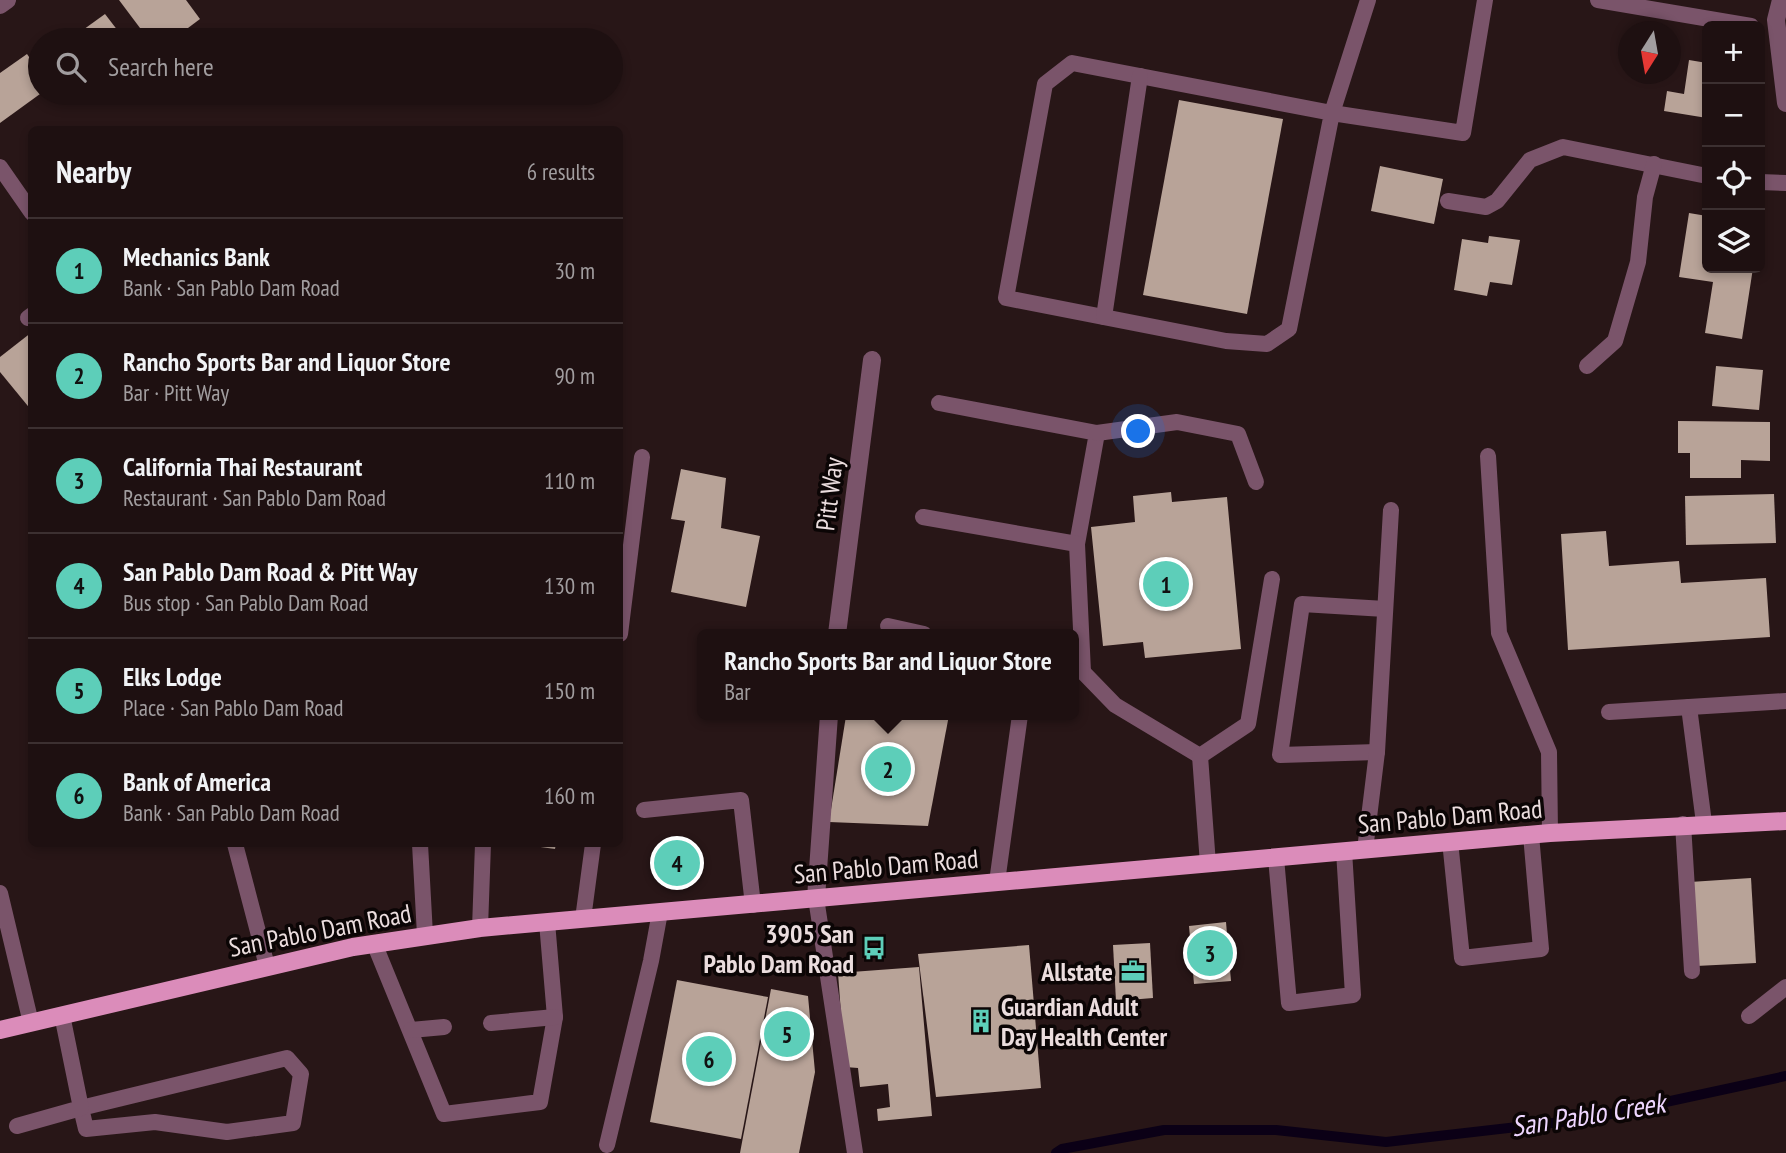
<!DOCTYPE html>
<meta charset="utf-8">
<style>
:root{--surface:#1e1011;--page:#2b1e1f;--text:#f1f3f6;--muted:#a19d9f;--line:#3c3031;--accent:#5dceb9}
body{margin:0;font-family:"PT Sans Narrow",sans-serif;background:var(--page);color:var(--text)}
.controls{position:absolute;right:21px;top:21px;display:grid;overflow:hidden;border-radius:10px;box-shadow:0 4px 10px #0003}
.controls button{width:63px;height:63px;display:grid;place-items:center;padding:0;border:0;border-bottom:2px solid var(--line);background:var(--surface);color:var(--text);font:35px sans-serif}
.compass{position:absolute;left:1618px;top:21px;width:63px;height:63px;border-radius:50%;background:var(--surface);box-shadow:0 4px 10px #0003;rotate:191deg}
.you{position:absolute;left:1139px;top:432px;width:24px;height:24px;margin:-18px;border:5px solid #fff;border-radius:50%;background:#1a73e8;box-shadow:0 0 0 10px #1a73e833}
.badge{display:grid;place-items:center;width:46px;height:46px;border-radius:50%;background:var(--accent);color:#111;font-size:23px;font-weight:700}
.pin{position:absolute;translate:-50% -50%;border:4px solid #fff;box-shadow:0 2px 7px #0006}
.popup{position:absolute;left:697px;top:629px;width:382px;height:91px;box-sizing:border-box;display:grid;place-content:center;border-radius:10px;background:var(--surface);filter:drop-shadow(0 2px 5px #0005);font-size:23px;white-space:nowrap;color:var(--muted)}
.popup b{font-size:26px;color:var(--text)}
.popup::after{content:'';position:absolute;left:50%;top:100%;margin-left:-14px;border:14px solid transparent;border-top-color:var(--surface)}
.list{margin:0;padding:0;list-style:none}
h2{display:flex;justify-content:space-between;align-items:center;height:91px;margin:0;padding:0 28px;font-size:30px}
h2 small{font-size:23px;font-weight:400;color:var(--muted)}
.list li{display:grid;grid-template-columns:46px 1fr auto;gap:21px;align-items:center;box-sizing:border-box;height:105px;padding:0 28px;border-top:2px solid var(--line)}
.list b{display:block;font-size:26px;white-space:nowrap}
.list p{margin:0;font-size:23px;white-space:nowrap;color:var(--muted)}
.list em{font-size:23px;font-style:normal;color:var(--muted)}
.icon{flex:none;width:38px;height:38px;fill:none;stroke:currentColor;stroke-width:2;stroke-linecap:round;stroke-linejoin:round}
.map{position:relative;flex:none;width:1786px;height:1153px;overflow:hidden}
.search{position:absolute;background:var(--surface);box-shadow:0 4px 10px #0003;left:28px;top:28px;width:595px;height:77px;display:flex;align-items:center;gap:18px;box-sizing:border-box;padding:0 24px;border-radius:38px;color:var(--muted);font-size:26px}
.panel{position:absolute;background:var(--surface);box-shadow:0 4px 10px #0003;left:28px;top:126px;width:595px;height:721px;border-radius:10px}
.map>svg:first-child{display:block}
</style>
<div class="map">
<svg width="1786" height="1153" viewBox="0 0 1786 1153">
<rect width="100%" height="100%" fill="#281617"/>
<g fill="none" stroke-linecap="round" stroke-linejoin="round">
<!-- stream -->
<polyline stroke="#0b0016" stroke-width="10" points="1056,1153 1062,1149 1164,1130 1276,1130 1386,1142 1587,1119 1786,1076"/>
</g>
<!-- building -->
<g fill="#b8a398">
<polygon points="119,0 186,0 200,19 172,40 149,40"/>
<polygon points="105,14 125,40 69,40"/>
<polygon points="27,54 40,73 40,94 0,123 0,73"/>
<polygon points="1689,60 1707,63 1707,118 1664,111 1667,91 1684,94"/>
<polygon points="1179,100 1283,119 1247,314 1143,295"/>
<polygon points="1380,166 1443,179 1434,224 1371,211"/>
<polygon points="1689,213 1707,216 1707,268 1753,268 1742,339 1705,333 1713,282 1679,277"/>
<polygon points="1489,236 1520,240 1512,285 1490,282 1487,296 1454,290 1462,239 1488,243"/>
<polygon points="32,332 32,411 0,372 0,357"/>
<polygon points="1716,366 1763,370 1759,410 1712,406"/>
<polygon points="1678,421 1770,422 1770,461 1741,460 1741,478 1690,478 1690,453 1678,453"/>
<polygon points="681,469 726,478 721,528 760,536 746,607 671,592 685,521 671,519"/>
<polygon points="1171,492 1172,502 1227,497 1241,649 1145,658 1143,642 1103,646 1091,527 1135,522 1133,496"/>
<polygon points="1774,494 1776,543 1686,545 1685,496"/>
<polygon points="1606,531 1609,566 1679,561 1681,583 1766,578 1770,637 1568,650 1561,534"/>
<polygon points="949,715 928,826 829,822 846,716"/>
<polygon points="519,844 556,844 555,849"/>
<polygon points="1751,878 1756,963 1696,966 1690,882"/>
<polygon points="1226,922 1231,981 1194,984 1189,926"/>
<polygon points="1150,943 1153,998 1116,1001 1113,945"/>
<polygon points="1029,945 1041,1088 936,1097 918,954"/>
<polygon points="919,967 932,1116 878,1121 877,1109 890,1107 888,1084 860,1087 858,1068 845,1067 838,973"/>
<polygon points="677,980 768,997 741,1139 650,1122"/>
<polygon points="771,989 808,996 815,1072 799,1153 740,1153"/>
</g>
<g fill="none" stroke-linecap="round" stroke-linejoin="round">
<!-- lane -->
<g stroke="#7a546a" stroke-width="16">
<polyline points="1368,0 1332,113 1289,329 1267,344 1226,341 1006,298 1045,84 1072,63 1332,113 1463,133 1485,0"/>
<polyline points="1598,0 1751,26"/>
<polyline points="0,167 32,213"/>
<polyline points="1760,182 1786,183"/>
<polyline points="1448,201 1486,207 1497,201 1530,160 1563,147 1707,176"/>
<polyline points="1104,317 1140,76"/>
<polyline points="28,318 32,315"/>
<polyline points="1587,366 1615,341 1638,262 1645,197 1654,164"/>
<polyline points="939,403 1097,433 1077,544"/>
<polyline points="1097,433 1177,422 1238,434 1256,482"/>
<polyline points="1488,456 1499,633 1549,752 1550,833"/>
<polyline points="923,517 1077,544 1083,672"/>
<polyline points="888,626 924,634"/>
<polyline points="620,634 642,457"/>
<polyline points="1074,670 1083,672 1115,705 1200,756 1248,724 1272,579"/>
<polyline points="1689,707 1704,823"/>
<polyline points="1609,712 1786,701"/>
<polyline points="1377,752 1280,755 1302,604 1385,609"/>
<polyline points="1200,756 1208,864"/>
<polyline points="644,810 741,800 753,905"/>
<polyline points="1683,824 1692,971"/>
<polyline points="1450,841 1462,958 1541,949 1531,835"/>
<polyline points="235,844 267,966"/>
<polyline points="420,844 425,935"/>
<polyline points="1365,850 1377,752 1391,510"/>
<polyline points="1276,858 1289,1003 1353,995 1344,851"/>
<polyline points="997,882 1020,715"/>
<polyline points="0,893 31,1023"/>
<polyline points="816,898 855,1153"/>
<polyline points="583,919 593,844"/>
<polyline points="480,928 483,844"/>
<polyline points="374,943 444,1114 540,1102 555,1017 547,922"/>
<polyline points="1749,1016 1786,987"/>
<polyline points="491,1023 555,1017"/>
<polyline points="411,1030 444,1027"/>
<polygon points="287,1058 301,1074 293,1123 227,1132 155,1122 86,1129 81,1108"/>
<polyline points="17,1126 81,1108 62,1015"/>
<polyline points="607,1145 651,961 660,912"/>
</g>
<!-- street -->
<g stroke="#7a546a" stroke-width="18">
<polyline points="1781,0 1776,20 1786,103"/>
<polyline points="0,5 7,0"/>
<polyline points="837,634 872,360"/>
<polyline points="816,898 829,715"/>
</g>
<!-- primary -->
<polyline stroke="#db8cba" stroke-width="18" points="0,1030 353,947 480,928 1550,833 1786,821"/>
</g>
<!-- icons -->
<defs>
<g id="bus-bare" transform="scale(1.89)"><path d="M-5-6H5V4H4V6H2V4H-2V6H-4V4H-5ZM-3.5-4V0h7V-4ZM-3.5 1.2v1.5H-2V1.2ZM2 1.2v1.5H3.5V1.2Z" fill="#5dceb9" stroke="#0b0505" stroke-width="2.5" paint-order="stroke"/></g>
<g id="office-bare" transform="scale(1.89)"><path d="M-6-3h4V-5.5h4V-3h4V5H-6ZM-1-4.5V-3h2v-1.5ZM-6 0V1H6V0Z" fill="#5dceb9" stroke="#0b0505" stroke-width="2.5" paint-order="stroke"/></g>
<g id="building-bare" transform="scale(1.89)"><path d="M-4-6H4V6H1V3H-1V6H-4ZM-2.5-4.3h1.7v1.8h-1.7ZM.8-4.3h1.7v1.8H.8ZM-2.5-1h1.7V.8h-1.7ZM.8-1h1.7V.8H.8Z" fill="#5dceb9" stroke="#0b0505" stroke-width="2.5" paint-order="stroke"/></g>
</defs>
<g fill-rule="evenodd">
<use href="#bus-bare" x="874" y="948"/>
<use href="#office-bare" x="1133" y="971"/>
<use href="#building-bare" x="981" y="1021"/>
</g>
<g text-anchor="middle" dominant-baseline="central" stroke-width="7" stroke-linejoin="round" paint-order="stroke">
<!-- street labels -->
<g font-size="26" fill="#ebddde" stroke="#0b0505">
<text transform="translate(829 494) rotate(-83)">Pitt Way</text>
<text transform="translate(1450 816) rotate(-5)">San Pablo Dam Road</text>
<text transform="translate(886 866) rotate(-5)">San Pablo Dam Road</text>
<text transform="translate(320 930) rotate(-11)">San Pablo Dam Road</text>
</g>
<!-- poi labels -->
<g font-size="26" font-weight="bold" fill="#ebddde" stroke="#0b0505" text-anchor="end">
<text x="854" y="933">3905 San<tspan x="854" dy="30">Pablo Dam Road</tspan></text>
<text x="1113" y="971">Allstate</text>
<text x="1001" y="1006" text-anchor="start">Guardian Adult<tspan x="1001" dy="30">Day Health Center</tspan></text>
</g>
<!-- water labels -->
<g font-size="28" font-style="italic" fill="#eed6ff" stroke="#0b0505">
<text transform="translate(1588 1114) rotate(-9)">San Pablo Creek</text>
</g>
</g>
</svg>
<div class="controls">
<button>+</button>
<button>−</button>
<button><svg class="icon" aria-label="locate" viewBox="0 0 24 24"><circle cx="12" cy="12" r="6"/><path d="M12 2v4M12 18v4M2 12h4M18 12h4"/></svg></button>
<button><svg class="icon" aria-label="layers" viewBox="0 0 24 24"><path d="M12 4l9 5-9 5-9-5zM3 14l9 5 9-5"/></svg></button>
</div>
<svg class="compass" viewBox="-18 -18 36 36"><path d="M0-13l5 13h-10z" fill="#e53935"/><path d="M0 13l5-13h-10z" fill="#a19d9f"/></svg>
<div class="you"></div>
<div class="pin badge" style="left:1166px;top:584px">1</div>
<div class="pin badge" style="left:888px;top:769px">2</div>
<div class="popup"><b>Rancho Sports Bar and Liquor Store</b>Bar</div>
<div class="pin badge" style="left:1210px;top:953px">3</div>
<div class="pin badge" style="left:677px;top:863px">4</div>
<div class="pin badge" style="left:787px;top:1034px">5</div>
<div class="pin badge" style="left:709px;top:1059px">6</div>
<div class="search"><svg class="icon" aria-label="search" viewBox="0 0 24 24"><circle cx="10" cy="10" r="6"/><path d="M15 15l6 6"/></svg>Search here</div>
<section class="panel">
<h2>Nearby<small>6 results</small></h2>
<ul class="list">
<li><span class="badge">1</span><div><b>Mechanics Bank</b><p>Bank · San Pablo Dam Road</p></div><em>30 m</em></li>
<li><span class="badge">2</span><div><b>Rancho Sports Bar and Liquor Store</b><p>Bar · Pitt Way</p></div><em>90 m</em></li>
<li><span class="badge">3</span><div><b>California Thai Restaurant</b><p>Restaurant · San Pablo Dam Road</p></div><em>110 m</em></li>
<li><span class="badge">4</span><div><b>San Pablo Dam Road &amp; Pitt Way</b><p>Bus stop · San Pablo Dam Road</p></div><em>130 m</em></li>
<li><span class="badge">5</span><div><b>Elks Lodge</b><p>Place · San Pablo Dam Road</p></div><em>150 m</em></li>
<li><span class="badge">6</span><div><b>Bank of America</b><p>Bank · San Pablo Dam Road</p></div><em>160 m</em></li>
</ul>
</section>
</div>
